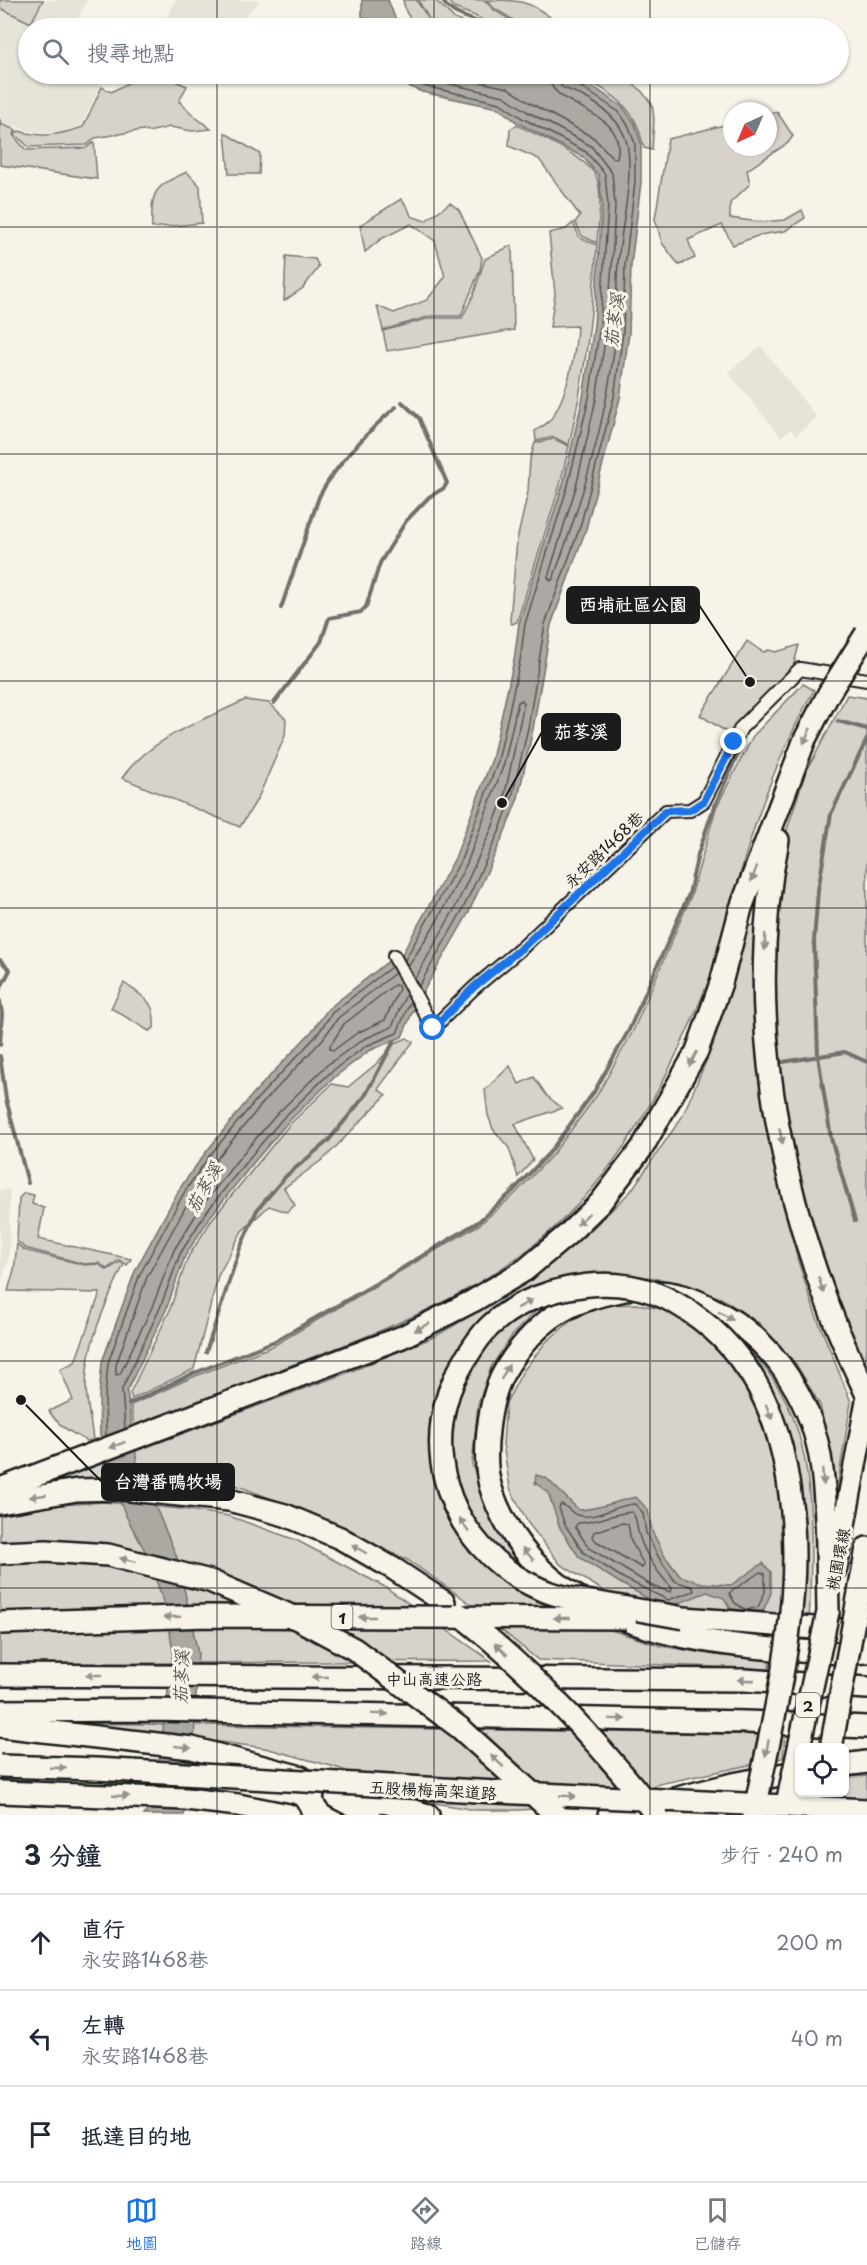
<!DOCTYPE html>
<html lang="zh-TW">
<meta charset="utf-8">
<style>
:root{--surface:#fff;--page:#f6f6f7;--text:#1f2937;--muted:#747a83;--line:#e0e1e3;--accent:#1a73e8}
body{margin:0;font-family:"Playpen Sans","LXGW WenKai TC",sans-serif;background:var(--page);color:var(--text)}
.controls{position:absolute;right:18px;bottom:18px;display:grid;overflow:hidden;border-radius:9px;box-shadow:0 2px 4px #0004}
.controls button{width:54px;height:54px;display:grid;place-items:center;padding:0;border:0;border-bottom:2px solid var(--line);background:var(--surface);color:var(--text);font:30px sans-serif}
.compass{position:absolute;left:723px;top:102px;width:54px;height:54px;border-radius:50%;background:var(--surface);box-shadow:0 2px 4px #0004;rotate:224deg}
.stop{position:absolute;width:18px;height:18px;margin:-14px;border:4px solid #1a73e8;border-radius:50%;background:#fff}
.stop.end{background:#1a73e8;border-color:#fff;box-shadow:0 2px 6px #0008}
.list{margin:0;padding:0;list-style:none}
h2{display:flex;justify-content:space-between;align-items:center;height:78px;margin:0;padding:0 24px;font-size:26px}
h2 small{font-size:20px;font-weight:400;color:var(--muted)}
.list li{display:grid;grid-template-columns:39px 1fr auto;gap:18px;align-items:center;box-sizing:border-box;height:96px;padding:0 24px;border-top:2px solid var(--line)}
.list b{display:block;font-size:22px;white-space:nowrap}
.list p{margin:0;font-size:20px;white-space:nowrap;color:var(--muted)}
.list em{font-size:20px;font-style:normal;color:var(--muted)}
.icon{flex:none;width:33px;height:33px;fill:none;stroke:currentColor;stroke-width:2;stroke-linecap:round;stroke-linejoin:round}
.map{position:relative;flex:none;width:867px;height:1815px;overflow:hidden}
.search{position:absolute;background:var(--surface);box-shadow:0 2px 4px #0004;left:18px;right:18px;top:18px;height:66px;display:flex;align-items:center;gap:15px;box-sizing:border-box;padding:0 21px;border-radius:33px;color:var(--muted);font-size:22px}
.sheet{height:366px;background:var(--surface)}
nav{display:flex;justify-content:space-around;align-items:center;box-sizing:border-box;height:84px;border-top:2px solid var(--line);background:var(--surface);font-size:16px;color:var(--muted)}
nav a{display:grid;justify-items:center;gap:3px}
nav .on{color:var(--accent)}
.map>svg:first-child{display:block}
</style>
<div class="map">
<svg width="867" height="1815" viewBox="0 0 867 1815">
<rect width="100%" height="100%" fill="#f7f3e8"/>
<filter id="ink" filterUnits="userSpaceOnUse"><feTurbulence type="fractalNoise" baseFrequency=".0167" numOctaves="2"/><feDisplacementMap in="SourceGraphic" scale="12" xChannelSelector="R" yChannelSelector="G"/><feConvolveMatrix kernelMatrix="1 2 1 2 8 2 1 2 1" color-interpolation-filters="sRGB"/></filter>
<g filter="url(#ink)">
<!-- built -->
<g fill="#e6e3d9">
<polygon points="0,0 87,0 73,28 28,28 28,74 82,74 102,84 81,125 55,134 30,131 5,123 0,117"/>
<polygon points="175,0 260,0 234,28 162,28"/>
<polygon points="761,346 817,418 796,435 791,429 781,437 728,372"/>
<polygon points="0,1190 10,1190 9,1258 0,1285"/>
</g>
<!-- green -->
<g fill="#d7d3cb" stroke="#7a7874" stroke-width="1.5">
<polygon points="0,0 43,0 31,23 0,8"/>
<polygon points="403,0 416,0 429,19 418,0 435,0 455,19 478,28 435,28 430,19 433,28 416,28 406,12"/>
<polygon points="447,0 484,0 494,10 519,25 520,28 496,28 475,16 454,8"/>
<path d="M 486,0 C 518,0 529,0 554,20 L 554,28 L 522,28 L 520,24 L 495,9 Z"/>
<path d="M 145,74 L 158,74 L 187,86 L 179,101 L 194,116 L 211,129 L 192,131 L 170,127 L 148,132 L 143,130 L 95,138 L 87,145 L 29,147 L 14,134 L 19,131 C 44,138 59,135 83,127 L 102,87 L 111,92 Z"/>
<path d="M 572,74 L 618,74 L 640,89 L 652,104 L 654,119 L 652,150 L 644,148 C 641,139 640,129 635,121 C 623,98 595,83 572,74 Z"/>
<polygon points="777,112 793,136 788,143 747,170 750,184 730,203 730,218 760,222 785,220 802,210 805,218 785,231 760,235 733,245 722,225 688,240 695,258 679,265 662,243 655,219 668,139 732,123 732,147 768,147 768,114"/>
<polygon points="0,120 3,125 16,130 13,135 26,150 86,148 94,142 97,179 0,165"/>
<path d="M 517,125 C 537,135 590,158 597,178 C 603,195 598,225 597,243 L 582,236 L 575,222 L 580,216 L 539,159 L 509,146 L 510,129 Z"/>
<polygon points="225,133 260,154 259,174 229,174"/>
<path d="M 187,172 L 200,186 L 202,223 L 152,228 C 151,191 153,187 187,172 Z"/>
<polygon points="401,199 408,208 411,216 425,221 450,203 459,210 482,258 480,270 461,316 431,316 383,330 377,306 394,313 427,300 445,277 435,241 411,224 381,239 365,252 360,225"/>
<path d="M 573,223 L 580,238 L 597,245 C 592,315 585,376 569,445 L 554,437 L 536,441 L 535,431 C 540,428 547,424 550,420 C 567,398 576,353 577,326 L 550,327 L 555,294 L 549,233 L 566,229 Z"/>
<polygon points="512,245 514,330 387,351 383,331 430,318 462,318 473,296 485,259"/>
<polygon points="286,256 315,259 319,267 303,288 284,301"/>
<polygon points="554,439 569,446 560,485 517,622 512,624 510,620 517,540 528,492 530,459 535,443"/>
<polygon points="747,641 763,652 769,650 776,652 799,645 792,671 731,735 700,715"/>
<path d="M 803,684 L 814,690 C 785,742 763,797 746,854 C 735,889 729,928 716,963 C 678,1058 632,1157 555,1227 C 483,1293 390,1328 300,1362 C 245,1383 189,1404 134,1425 L 131,1405 L 193,1377 L 273,1346 L 479,1225 L 515,1194 L 553,1154 L 597,1095 L 633,1031 L 691,896 L 716,808 L 753,736 Z"/>
<polygon points="847,695 867,698 867,1347 865,1367 824,1267 793,1158 775,1028 771,941 783,842 805,774"/>
<path d="M 245,700 L 269,703 L 286,719 L 285,736 L 258,798 L 240,827 L 122,778 C 151,737 202,721 245,700 Z"/>
<polygon points="756,925 757,1013 772,1145 798,1261 815,1313 851,1402 836,1495 829,1448 820,1405 796,1364 759,1323 721,1298 660,1279 617,1273 552,1300 536,1311 513,1334 491,1367 478,1404 472,1464 488,1511 521,1561 573,1608 611,1630 661,1646 716,1655 770,1660 769,1669 538,1660 464,1599 409,1561 308,1513 233,1484 57,1480 352,1371 436,1336 528,1282 589,1232 631,1191 682,1117 714,1043 746,926"/>
<path d="M 124,983 C 144,998 156,1000 154,1028 L 149,1031 L 111,1008 Z"/>
<polygon points="407,1038 413,1042 378,1089 386,1095 326,1157 284,1188 295,1205 287,1212 269,1206 242,1231 218,1276 194,1369 132,1399 130,1393 169,1312 188,1257 213,1218 290,1124 332,1084 348,1087 376,1064 395,1043"/>
<polygon points="510,1066 519,1084 534,1077 547,1096 562,1108 515,1124 533,1160 518,1177 509,1148 493,1129 488,1115 485,1090"/>
<polygon points="24,1193 34,1195 32,1204 44,1208 38,1239 131,1259 127,1265 119,1260 107,1269 99,1263 84,1264 25,1248 17,1241 19,1198"/>
<path d="M 17,1244 L 24,1250 L 85,1265 L 98,1264 L 107,1270 L 120,1262 L 124,1264 C 106,1303 87,1341 86,1384 C 86,1402 91,1421 93,1440 L 87,1441 C 72,1433 58,1426 49,1411 L 73,1400 L 60,1369 L 75,1362 L 100,1293 L 8,1291 L 14,1270 Z"/>
<path d="M 636,1304 C 664,1309 694,1315 720,1326 C 730,1330 739,1342 747,1349 C 827,1421 810,1541 809,1638 L 693,1628 L 604,1591 L 560,1564 L 528,1523 L 510,1488 L 503,1444 L 506,1403 L 523,1371 L 546,1342 L 572,1320 L 604,1305 Z"/>
<polygon points="103,1502 181,1509 229,1516 296,1540 385,1587 491,1661 0,1664 0,1515 61,1505"/>
<polygon points="81,1723 785,1735 783,1758 659,1784 579,1807 517,1810 475,1810 435,1803 335,1767 265,1748"/>
<polygon points="867,1776 867,1815 838,1815 848,1777"/>
</g>
<!-- water -->
<g fill="#aca9a2" stroke="#72716c" stroke-width="1.5">
<polygon points="362,0 388,0 399,28 366,28 362,16"/>
<polygon points="389,74 564,74 586,82 623,107 635,124 641,143 641,182 631,266 629,333 620,398 586,529 551,625 533,729 518,798 504,834 468,914 415,1006 402,1037 369,1051 336,1076 288,1122 250,1167 210,1217 185,1256 166,1310 127,1391 137,1463 178,1560 198,1653 192,1787 184,1815 144,1815 147,1811 156,1785 173,1652 166,1607 145,1551 126,1516 108,1471 100,1435 99,1397 102,1362 135,1271 180,1188 206,1152 252,1095 312,1031 328,1009 390,960 401,956 455,858 492,759 514,660 519,623 563,484 583,397 594,325 602,205 599,176 583,157 518,123 498,108 422,92 397,81"/>
<path d="M 536,1475 L 546,1478 L 579,1510 C 598,1509 617,1501 636,1497 L 648,1510 L 652,1531 L 664,1555 L 680,1576 L 702,1583 L 731,1585 L 763,1563 L 771,1572 L 771,1593 L 762,1613 L 746,1617 L 730,1608 L 724,1598 L 707,1592 L 669,1607 L 649,1599 L 620,1583 L 579,1557 L 560,1528 L 548,1492 L 535,1483 Z"/>
</g>
<g fill="none" stroke-linecap="round" stroke-linejoin="round">
<!-- shore -->
<g stroke="#565452" stroke-width="1.5">
<polyline points="398,74 424,86 500,103 522,118 586,152 605,174 608,205 600,326 589,398 568,485 525,624 520,661 498,761 461,860 405,960"/>
<path d="M 414,74 L 427,79 L 504,96 L 526,111 L 591,146 L 612,173 L 615,205 L 612,265 L 607,327 L 596,399 L 576,487 L 548,577 L 551,581 L 553,579 C 582,501 609,414 616,331 C 617,308 616,285 618,263 C 621,226 634,180 627,144 C 622,120 599,104 578,94 C 573,91 566,90 561,86 C 558,82 557,78 557,74"/>
<path d="M 443,74 L 508,88 L 530,103 L 594,138 L 613,158 L 617,158 C 629,107 549,111 548,74"/>
<polyline points="408,967 437,921 467,863 504,764 518,702 522,700 524,703 505,794 492,828 455,908 415,979"/>
<polyline points="395,973 338,1018 322,1040 262,1104 216,1160 192,1195 147,1277 116,1365 116,1375 120,1374 153,1305 174,1250 199,1210 239,1158 278,1113 327,1065 362,1040 392,1027 406,994"/>
<polygon points="394,985 398,986 399,989 385,1020 357,1033 334,1050 330,1049 330,1046 344,1024"/>
<polyline points="419,986 462,911 499,832 512,797 528,728 545,624 580,527 614,397 623,332 625,266 635,182 635,144 629,127 619,112 583,88 567,81 564,74"/>
<polyline points="125,1429 122,1389 160,1308 180,1254 205,1214 245,1163 283,1118 332,1071 366,1046 397,1033 410,1002"/>
<polyline points="106,1436 105,1397 108,1363 140,1274 185,1191 210,1155 257,1099 317,1035 332,1013 391,967"/>
<path d="M 561,1504 C 567,1506 571,1513 577,1515 C 595,1521 617,1504 635,1504 L 643,1513 L 646,1533 L 659,1558 L 675,1581 L 693,1587 L 694,1591 L 668,1600 L 623,1578 L 584,1553 L 565,1525 L 559,1508 Z"/>
<path d="M 632,1512 C 638,1519 636,1527 639,1535 C 644,1553 659,1575 672,1588 L 671,1592 L 654,1587 L 589,1548 L 575,1527 L 578,1523 C 599,1522 613,1513 632,1512 Z"/>
<polygon points="622,1523 628,1524 631,1541 644,1565 642,1568 596,1541 592,1536 594,1532"/>
<polygon points="760,1572 765,1574 765,1592 758,1607 746,1610 735,1603 729,1593"/>
</g>
<!-- stream -->
<g stroke="#72716c" stroke-width="4">
<path d="M 442,0 C 453,18 475,18 491,28"/>
<path d="M 281,608 L 319,497 C 334,467 370,429 396,407"/>
<polyline points="274,703 321,642 329,618 361,612 366,607 380,563 406,521 429,497 444,488 447,483 419,418 402,402"/>
<polyline points="838,721 867,729"/>
<polyline points="0,960 10,970 0,989"/>
<polyline points="0,1001 2,1014 0,1045"/>
<polyline points="0,1056 6,1099 28,1183"/>
<polyline points="783,1062 845,1052 867,1062"/>
<polyline points="855,1221 831,1138 818,1056 814,941 818,890 831,814 867,739"/>
<polyline points="206,1352 240,1248 257,1210 286,1176 328,1141 365,1096 394,1041"/>
<polyline points="129,1404 192,1374 275,1341 391,1275 478,1222 512,1192 550,1152 594,1092 629,1030 689,894 698,854 714,807 741,747"/>
</g>
<!-- street casing -->
<g stroke="#1c1c1c" stroke-width="16">
<polyline id="street" points="394,956 433,1028 474,988 524,946 666,811 690,810 704,801 741,728 800,669 867,680"/>
</g>
<!-- highway casing -->
<g stroke="#1c1c1c" stroke-width="26">
<g id="highway">
<path d="M 778,840 C 740,1026 785,1226 867,1395"/>
<path d="M 625,1290 C 606,1294 587,1298 569,1307 C 542,1320 518,1347 503,1374 C 489,1400 482,1456 490,1485 C 500,1520 523,1555 551,1578 C 614,1631 706,1644 786,1650 C 813,1652 840,1654 867,1652"/>
<path d="M 659,1292 C 683,1293 703,1303 723,1315 C 778,1345 815,1407 822,1470 C 828,1517 827,1565 828,1612"/>
<polyline points="0,1489 402,1337 473,1301 525,1270 568,1234 600,1203 642,1148 697,1051 721,983 741,908 805,739 829,693"/>
<polyline points="0,1503 77,1490 120,1489 229,1500 285,1515 340,1538 394,1569 444,1602"/>
<polyline points="836,1568 867,1401"/>
<polyline points="855,1615 867,1548"/>
<polyline points="684,1618 867,1632"/>
<polyline points="0,1675 744,1680 867,1688"/>
<polyline points="0,1711 151,1710 746,1722 867,1727"/>
<polyline points="0,1726 192,1748 301,1777"/>
<polyline points="844,1765 867,1762"/>
<polyline points="334,1787 428,1815"/>
<polyline points="0,1792 186,1799 238,1805 289,1815"/>
<polyline points="336,1797 370,1815"/>
<polyline points="609,1815 733,1784 800,1771"/>
</g>
</g>
<!-- street -->
<use href="#street" stroke="#f7f3e8" stroke-width="12"/>
<!-- highway -->
<use href="#highway" stroke="#f7f3e8" stroke-width="21"/>
<!-- highway-bridge casing -->
<g stroke="#1c1c1c" stroke-width="26" stroke-linecap="butt">
<g id="highway-bridge">
<polyline points="829,693 866,634"/>
<polyline points="0,1553 46,1551 108,1555 210,1581 298,1619 354,1649 460,1728 556,1815"/>
<path d="M 459,1614 C 533,1672 598,1741 656,1815"/>
<path d="M 684,1618 C 655,1613 627,1608 599,1603 C 579,1600 558,1597 540,1589 C 495,1570 458,1529 446,1482 C 435,1443 441,1399 462,1365 C 470,1351 479,1336 491,1325 C 530,1289 602,1274 652,1292 C 686,1305 717,1329 739,1358 C 773,1400 787,1459 792,1512 C 802,1614 773,1716 754,1815"/>
<polyline points="0,1623 207,1616 626,1618"/>
<polyline points="831,1748 855,1615"/>
<polyline points="0,1766 96,1769 478,1791 867,1810"/>
<polyline points="788,1799 828,1612"/>
</g>
</g>
<!-- highway-bridge -->
<use href="#highway-bridge" stroke="#f7f3e8" stroke-width="21"/>
</g>
<!-- one-way arrows -->
<defs><path id="oneway-solid" d="M-6-.8H1V-3.2L6.5 0L1 3.2V.8H-6Z" transform="scale(1.5)"/></defs>
<g fill="#94928c">
<use href="#oneway-solid" transform="translate(807 736) rotate(115)"/>
<use href="#oneway-solid" transform="translate(754 874) rotate(111)"/>
<use href="#oneway-solid" transform="translate(765 942) rotate(91)"/>
<use href="#oneway-solid" transform="translate(693 1059) rotate(118)"/>
<use href="#oneway-solid" transform="translate(781 1136) rotate(78)"/>
<use href="#oneway-solid" transform="translate(583 1219) rotate(136)"/>
<use href="#oneway-solid" transform="translate(821 1285) rotate(72)"/>
<use href="#oneway-solid" transform="translate(525 1304) rotate(-29)"/>
<use href="#oneway-solid" transform="translate(726 1316) rotate(29)"/>
<use href="#oneway-solid" transform="translate(422 1327) rotate(153)"/>
<use href="#oneway-solid" transform="translate(505 1372) rotate(-62)"/>
<use href="#oneway-solid" transform="translate(769 1412) rotate(68)"/>
<use href="#oneway-solid" transform="translate(117 1445) rotate(160)"/>
<use href="#oneway-solid" transform="translate(823 1477) rotate(85)"/>
<use href="#oneway-solid" transform="translate(38 1496) rotate(171)"/>
<use href="#oneway-solid" transform="translate(464 1525) rotate(-123)"/>
<use href="#oneway-solid" transform="translate(359 1549) rotate(-150)"/>
<use href="#oneway-solid" transform="translate(528 1554) rotate(-132)"/>
<use href="#oneway-solid" transform="translate(128 1560) rotate(-166)"/>
<use href="#oneway-solid" transform="translate(172 1617) rotate(178)"/>
<use href="#oneway-solid" transform="translate(367 1617) rotate(-180)"/>
<use href="#oneway-solid" transform="translate(562 1618) rotate(-180)"/>
<use href="#oneway-solid" transform="translate(501 1649) rotate(-137)"/>
<use href="#oneway-solid" transform="translate(94 1675) rotate(-180)"/>
<use href="#oneway-solid" transform="translate(320 1677) rotate(-180)"/>
<use href="#oneway-solid" transform="translate(746 1680) rotate(-178)"/>
<use href="#oneway-solid" transform="translate(380 1714) rotate(1)"/>
<use href="#oneway-solid" transform="translate(617 1719) rotate(1)"/>
<use href="#oneway-solid" transform="translate(183 1747) rotate(7)"/>
<use href="#oneway-solid" transform="translate(767 1748) rotate(101)"/>
<use href="#oneway-solid" transform="translate(497 1761) rotate(-138)"/>
<use href="#oneway-solid" transform="translate(58 1768) rotate(2)"/>
<use href="#oneway-solid" transform="translate(121 1796) rotate(2)"/>
<use href="#oneway-solid" transform="translate(568 1796) rotate(3)"/>
</g>
</g>
<g fill="none" stroke-linecap="round" stroke-linejoin="round" filter="url(#ink)">
<!-- route -->
<polyline stroke="#1a73e8" stroke-width="8" points="433,1028 474,987 524,946 666,811 690,810 704,801 734,742"/>
</g>
<!-- grid -->
<path fill="none" stroke="#1c1c1c" stroke-width="1.5" stroke-opacity="0.55" d="M 217,0 L 217,28M 434,0 L 434,28M 650,0 L 650,28M 217,74 L 217,1815M 434,74 L 434,1815M 650,74 L 650,1815M 0,227 L 867,227M 0,454 L 867,454M 0,681 L 867,681M 0,908 L 867,908M 0,1134 L 867,1134M 0,1361 L 867,1361M 0,1588 L 867,1588"/>
<g text-anchor="middle" dominant-baseline="central" stroke-width="6" stroke-linejoin="round" paint-order="stroke">
<!-- shield labels -->
<g fill="#f7f3e8" stroke="#5e5c59" stroke-width="1.5">
<rect x="331.5" y="1605" width="21" height="24" rx="4.5"/>
<rect x="796" y="1693" width="24" height="24" rx="4.5"/>
</g>
<g font-size="15" font-weight="bold" fill="#1c1c1c">
<text x="342" y="1617">1</text>
<text x="808" y="1705">2</text>
</g>
<!-- street labels -->
<g font-size="16" fill="#1c1c1c" stroke="#f7f3e8">
<text transform="translate(603 849) rotate(-44)">永安路1468巷</text>
<text transform="translate(837 1559) rotate(-79)">桃園環線</text>
<text x="434" y="1678">中山高速公路</text>
<text transform="translate(433 1789) rotate(3)">五股楊梅高架道路</text>
</g>
<!-- water labels -->
<g font-size="18" font-style="italic" fill="#565452" stroke="#f7f3e8">
<text transform="translate(613 320) rotate(-82)">茄苳溪</text>
<text transform="translate(203 1187) rotate(-60)">茄苳溪</text>
<text transform="translate(180 1677) rotate(-88)">茄苳溪</text>
</g>
</g>
<!-- callouts -->
<path fill="none" stroke="#1c1c1c" stroke-width="2" d="M750 682L699 605M502 803L542 732M21 1400L102 1482"/>
<g fill="#1c1c1c" stroke="#f7f3e8" stroke-width="2">
<circle cx="750" cy="682" r="6"/>
<circle cx="502" cy="803" r="6"/>
<circle cx="21" cy="1400" r="6"/>
</g>
<g fill="#1c1c1c" stroke="#1c1c1c" stroke-width="2">
<rect x="567" y="587" width="132" height="36" rx="6"/>
<rect x="542" y="714" width="78" height="36" rx="6"/>
<rect x="102" y="1464" width="132" height="36" rx="6"/>
</g>
<g font-size="18" text-anchor="middle" font-weight="bold" fill="#fff">
<text x="633" y="611">西埔社區公園</text>
<text x="581" y="738">茄苳溪</text>
<text x="168" y="1488">台灣番鴨牧場</text>
</g>
</svg>
<div class="controls">
<button><svg class="icon" aria-label="locate" viewBox="0 0 24 24"><circle cx="12" cy="12" r="6"/><path d="M12 2v4M12 18v4M2 12h4M18 12h4"/></svg></button>
</div>
<svg class="compass" viewBox="-18 -18 36 36"><path d="M0-13l5 13h-10z" fill="#e53935"/><path d="M0 13l5-13h-10z" fill="#747a83"/></svg>
<div class="stop" style="left:433px;top:1028px"></div>
<div class="stop end" style="left:734px;top:742px"></div>
<div class="search"><svg class="icon" aria-label="search" viewBox="0 0 24 24"><circle cx="10" cy="10" r="6"/><path d="M15 15l6 6"/></svg>搜尋地點</div>
</div>
<section class="sheet">
<h2>3 分鐘<small>步行 · 240 m</small></h2>
<ul class="list">
<li><svg class="icon" aria-label="ahead" viewBox="0 0 24 24"><path d="M12 20V5M6 11l6-6 6 6"/></svg><div><b>直行</b><p>永安路1468巷</p></div><em>200 m</em></li>
<li><svg class="icon" aria-label="left" viewBox="0 0 24 24"><path d="M17 20v-9H6M10 6l-5 5 5 5"/></svg><div><b>左轉</b><p>永安路1468巷</p></div><em>40 m</em></li>
<li><svg class="icon" aria-label="arrive" viewBox="0 0 24 24"><path d="M6 21V4h12l-3 4 3 4H6"/></svg><div><b>抵達目的地</b></div></li>
</ul>
</section>
<nav>
<a class="on"><svg class="icon" aria-label="map" viewBox="0 0 24 24"><path d="M3 6l6-2 6 2 6-2v14l-6 2-6-2-6 2zM9 4v14M15 6v14"/></svg>地圖</a>
<a><svg class="icon" aria-label="directions" viewBox="0 0 24 24"><path d="M12 3l9 9-9 9-9-9zM9 14v-3h6M13 9l2 2-2 2"/></svg>路線</a>
<a><svg class="icon" aria-label="saved" viewBox="0 0 24 24"><path d="M7 4h10v16l-5-4-5 4z"/></svg>已儲存</a>
</nav>
